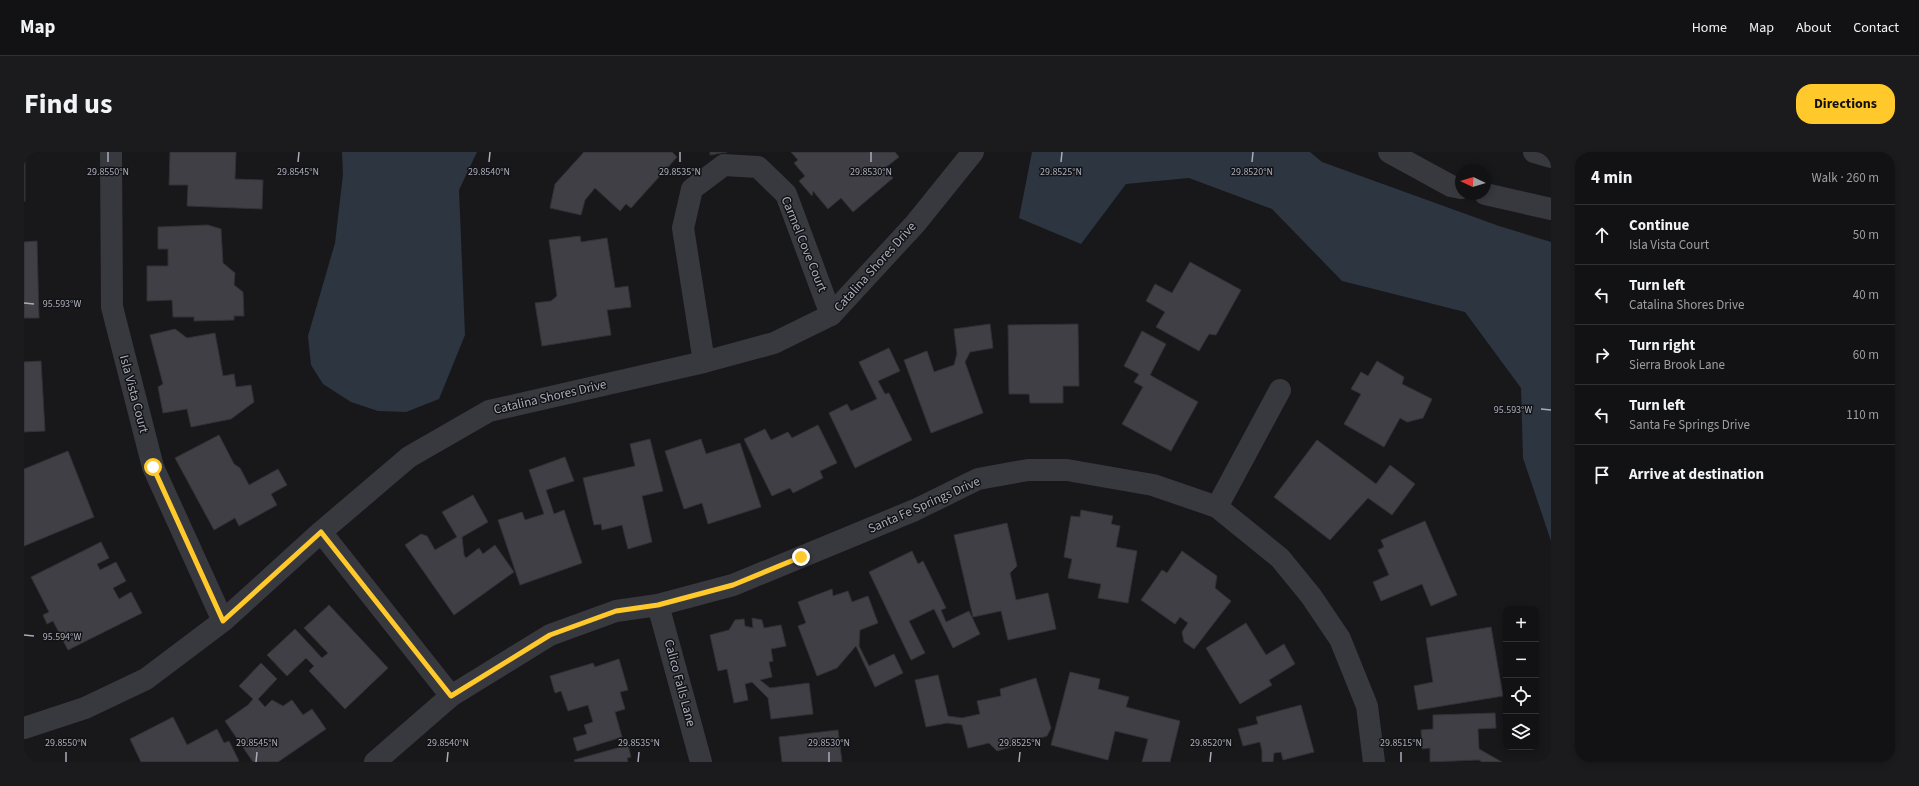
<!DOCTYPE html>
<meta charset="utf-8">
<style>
:root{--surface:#121214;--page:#1b1b1d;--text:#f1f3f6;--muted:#9c9ea0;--line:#313234;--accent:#ffc82b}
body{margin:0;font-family:"Source Sans 3",sans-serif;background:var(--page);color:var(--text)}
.controls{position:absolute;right:12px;bottom:12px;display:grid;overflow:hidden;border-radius:8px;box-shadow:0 2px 6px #0003}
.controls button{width:36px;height:36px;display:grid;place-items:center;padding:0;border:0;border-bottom:1px solid var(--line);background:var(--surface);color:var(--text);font:20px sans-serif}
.compass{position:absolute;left:1431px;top:12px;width:36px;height:36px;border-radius:50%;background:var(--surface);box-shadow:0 2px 6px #0003;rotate:274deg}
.stop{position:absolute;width:12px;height:12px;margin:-9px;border:3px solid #ffc82b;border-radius:50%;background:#fff}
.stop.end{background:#ffc82b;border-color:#fff;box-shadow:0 1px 4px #0008}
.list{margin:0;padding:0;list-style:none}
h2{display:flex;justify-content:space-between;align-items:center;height:52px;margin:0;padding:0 16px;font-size:17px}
h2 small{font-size:13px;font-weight:400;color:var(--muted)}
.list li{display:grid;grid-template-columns:26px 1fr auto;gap:12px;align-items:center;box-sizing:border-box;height:60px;padding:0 16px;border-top:1px solid var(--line)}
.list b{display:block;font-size:15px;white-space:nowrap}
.list p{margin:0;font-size:13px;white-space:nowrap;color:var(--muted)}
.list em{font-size:13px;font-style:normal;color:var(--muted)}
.icon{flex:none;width:22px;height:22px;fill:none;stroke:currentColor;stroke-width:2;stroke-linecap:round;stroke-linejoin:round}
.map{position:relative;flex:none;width:1527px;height:610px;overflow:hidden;border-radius:16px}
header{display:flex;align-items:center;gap:24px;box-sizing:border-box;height:56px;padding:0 20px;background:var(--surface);border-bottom:1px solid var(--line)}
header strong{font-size:19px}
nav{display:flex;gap:22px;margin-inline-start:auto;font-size:14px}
.intro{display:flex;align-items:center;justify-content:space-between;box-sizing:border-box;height:96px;padding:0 24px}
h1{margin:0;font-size:28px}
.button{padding:10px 18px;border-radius:16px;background:var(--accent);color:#111;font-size:14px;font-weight:700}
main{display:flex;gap:24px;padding:0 24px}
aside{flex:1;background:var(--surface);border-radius:16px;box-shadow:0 2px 6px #0003}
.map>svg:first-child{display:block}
</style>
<header>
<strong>Map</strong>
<nav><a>Home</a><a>Map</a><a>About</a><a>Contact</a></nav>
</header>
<div class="intro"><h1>Find us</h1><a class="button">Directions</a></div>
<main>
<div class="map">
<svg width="1527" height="610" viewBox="0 0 1527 610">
<rect width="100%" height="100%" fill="#18181a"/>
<!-- water -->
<g fill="#2c3540">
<polygon points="318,0 453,0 435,38 441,183 415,247 382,260 354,259 327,250 299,232 287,213 284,184 311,91 319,22"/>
<polygon points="1008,0 1286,0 1298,10 1475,74 1527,90 1527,389 1499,306 1497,236 1441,160 1318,129 1248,57 1165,26 1102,32 1057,92 995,66"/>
</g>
<!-- building -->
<g fill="#3f3f45" stroke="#323136">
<rect x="0" y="0" width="1" height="49"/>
<polygon points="146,0 212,0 211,27 239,28 238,57 163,54 164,33 145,33"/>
<polygon points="560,0 648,0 653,5 607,56 602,52 596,59 571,36 561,48 557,63 526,56 531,32"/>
<polygon points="686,0 703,0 686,3"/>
<polygon points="767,0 871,0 875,5 861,16 869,26 829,60 817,46 804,57 789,39 788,44 775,29 781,24 770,11 774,8"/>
<polygon points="184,73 197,77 199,111 211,121 210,133 219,140 220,164 210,164 210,168 170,169 170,165 149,165 148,148 123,149 123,114 144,114 144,97 134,97 134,75"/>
<polygon points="556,84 557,90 583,86 591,136 604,134 607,155 583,158 587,183 518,194 511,151 527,149 533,144 525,88"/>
<polygon points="13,89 15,166 0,166 0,90"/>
<polygon points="1166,110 1217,138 1192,183 1185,182 1175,199 1132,175 1141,160 1122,149 1131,132 1148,141"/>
<polygon points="966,172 969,196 946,200 941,210 959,261 907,281 880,208 903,199 910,220 930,213 933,202 930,177"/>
<polygon points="1054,172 1055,234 1039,234 1039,251 1006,251 1005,242 985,242 984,173"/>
<polygon points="151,177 163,186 191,181 199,224 210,222 212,235 227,233 230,250 207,267 167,275 163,257 139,261 134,235 139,232 126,183"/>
<polygon points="1118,179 1142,192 1126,223 1174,250 1147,299 1098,272 1119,235 1110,230 1115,222 1100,214"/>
<polygon points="865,196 876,219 854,229 861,242 865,241 888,288 831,316 805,261 823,252 827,259 853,247 835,210"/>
<polygon points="17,209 21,279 0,280 0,210"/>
<polygon points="1353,209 1380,225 1378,232 1408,247 1399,266 1383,270 1376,266 1360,295 1320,272 1337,242 1327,237 1337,220 1344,224"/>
<polygon points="794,273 813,311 796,319 799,326 769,341 766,336 748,344 720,287 741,277 747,288 764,280 768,286"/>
<polygon points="195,283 210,312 216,316 225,333 254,317 263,333 247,342 253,353 215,374 211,366 190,378 151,306"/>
<polygon points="626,287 639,339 618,344 628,390 604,397 598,373 578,378 577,372 570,373 559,326 611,314 606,292"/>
<polygon points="677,287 682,302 716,291 737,355 684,372 678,351 660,357 641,299"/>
<polygon points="1293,288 1352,332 1366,313 1391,332 1368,363 1344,346 1306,388 1250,345"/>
<polygon points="44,299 70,365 0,394 0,317"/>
<polygon points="541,305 550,329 522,338 530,362 540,358 558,411 496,433 474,368 498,360 501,368 520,362 505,318"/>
<polygon points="449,343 464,370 438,385 440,403 442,406 455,396 459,402 471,393 490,420 430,463 381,393 397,382 403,384 411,398 433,385 418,360"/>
<polygon points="1057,358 1089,364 1087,372 1096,374 1092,395 1113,399 1104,451 1074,446 1077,432 1044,426 1048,407 1040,405 1047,364 1056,365"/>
<polygon points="1401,369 1433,443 1407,454 1398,432 1357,449 1349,430 1365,423 1354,398 1360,395 1357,388"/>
<polygon points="983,371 993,414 986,421 992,448 1024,441 1032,477 984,488 977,459 949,465 930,383"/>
<polygon points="77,390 85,406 73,412 76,418 92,410 102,429 89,436 95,447 107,440 118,461 44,498 29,469 23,472 19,463 25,460 7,425"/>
<polygon points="888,399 894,412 899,409 922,456 917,458 922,470 945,459 956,482 929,496 910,457 885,469 901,501 887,508 845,420"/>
<polygon points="1158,399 1193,424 1191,436 1207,449 1170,497 1160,490 1158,480 1164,471 1156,465 1151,472 1117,448 1138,418 1143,421"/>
<polygon points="808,437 809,444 824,439 828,450 844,444 854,471 836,478 835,494 845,514 870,502 879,521 851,535 832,494 813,516 793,524 774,474 782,471 774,450"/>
<polygon points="305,453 364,516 321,557 285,519 290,514 282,506 263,524 243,503 271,477 298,506 304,501 280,476"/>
<polygon points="728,466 738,468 740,476 757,473 762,494 747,497 749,509 745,510 748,525 736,528 746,536 785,531 789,562 747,567 744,546 728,530 721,532 724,548 710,551 703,517 694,519 686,483 705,478 711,468 720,467 721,474 729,476"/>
<polygon points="1222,471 1242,503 1260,492 1271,512 1245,528 1248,533 1216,552 1182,496"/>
<polygon points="1467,475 1479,544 1394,558 1390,534 1409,530 1402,486"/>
<polygon points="595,507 604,538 596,540 601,557 591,560 598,585 553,599 549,586 563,582 560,573 569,570 564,553 544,559 537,539 531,541 526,524 569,511 571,515"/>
<polygon points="237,511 253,527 234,547 241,555 248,548 259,554 268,548 279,563 288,557 302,577 254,610 229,610 201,569 224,553 229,547 215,534"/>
<polygon points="1046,520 1076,527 1074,537 1105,545 1102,555 1156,569 1146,610 1118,610 1124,587 1091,579 1084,608 1027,593"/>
<polygon points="914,523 924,564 938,566 956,562 953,549 977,544 976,537 1012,526 1027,576 1023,584 973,599 965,591 944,596 938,573 923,571 902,575 891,528"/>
<polygon points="1277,553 1290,600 1259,608 1257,600 1250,601 1249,610 1238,610 1238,599 1236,590 1219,594 1214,577 1234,572 1232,565"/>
<polygon points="1471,561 1472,576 1454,577 1455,597 1478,610 1458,610 1455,608 1406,610 1406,596 1398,597 1397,578 1409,577 1409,563"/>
<polygon points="149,565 163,593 193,577 200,591 205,589 215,609 212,610 117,610 106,587"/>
<polygon points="814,578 818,610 758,610 755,585"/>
<polygon points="604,593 607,605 603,606 604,610 551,610 550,608"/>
</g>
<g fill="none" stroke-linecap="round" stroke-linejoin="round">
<!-- street -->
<g stroke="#38393f" stroke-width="22">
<polyline points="87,0 88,155 129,315 199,469"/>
<polyline points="1365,0 1427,34 1437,36"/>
<polyline points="1510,0 1527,5"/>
<polyline points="1461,42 1527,57"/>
<polyline points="680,210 659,76 668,37 700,13 734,15 762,42 807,163"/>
<polyline points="1193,355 1256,238"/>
<polyline points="297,380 427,544"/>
<polyline points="634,453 677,610"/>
<polyline points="0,576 61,556 122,527 199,469 297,380 385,305 465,259 680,210 750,191 807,163 891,72 949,0"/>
<polyline points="351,610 427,544 526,483 592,459 634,453 709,433 891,358 954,327 1004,318 1043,318 1129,333 1193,355 1256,406 1287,444 1316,487 1343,554 1350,610"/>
</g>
</g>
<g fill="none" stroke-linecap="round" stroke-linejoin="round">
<!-- route -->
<polyline stroke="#ffc82b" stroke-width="5" points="129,315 199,469 297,380 427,544 526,483 592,459 634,453 709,433 777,405"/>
</g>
<!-- ticks -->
<path fill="none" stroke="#a9adbb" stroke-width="1.5" d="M 84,10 L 84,0M 274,10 L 275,0M 465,10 L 466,0M 656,10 L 656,0M 847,10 L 847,0M 1037,10 L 1038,0M 1228,10 L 1229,0M 0,151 L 10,152M 1517,257 L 1527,258M 0,483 L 10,484M 42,610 L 42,600M 232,610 L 233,600M 423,610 L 424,600M 614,610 L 615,600M 805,610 L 805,600M 995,610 L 996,600M 1186,610 L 1187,600M 1377,610 L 1377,600"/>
<g text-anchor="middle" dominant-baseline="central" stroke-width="3" stroke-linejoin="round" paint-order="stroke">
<!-- street labels -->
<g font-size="13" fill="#a9adbb" stroke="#131215">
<text transform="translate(780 92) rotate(68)">Carmel Cove Court</text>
<text transform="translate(851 115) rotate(-48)">Catalina Shores Drive</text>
<text transform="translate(110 242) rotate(75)">Isla Vista Court</text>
<text transform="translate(526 245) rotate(-13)">Catalina Shores Drive</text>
<text transform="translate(900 353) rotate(-24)">Santa Fe Springs Drive</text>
<text transform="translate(656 531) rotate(75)">Calico Falls Lane</text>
</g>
</g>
<g font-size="10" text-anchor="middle" fill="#a9adbb" stroke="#131215" stroke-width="3" stroke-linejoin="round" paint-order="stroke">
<text x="84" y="23">29.8550°N</text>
<text x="274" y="23">29.8545°N</text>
<text x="465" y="23">29.8540°N</text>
<text x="656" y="23">29.8535°N</text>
<text x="847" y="23">29.8530°N</text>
<text x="1037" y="23">29.8525°N</text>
<text x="1228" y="23">29.8520°N</text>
<text x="38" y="155">95.593°W</text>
<text x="1489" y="261">95.593°W</text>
<text x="38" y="488">95.594°W</text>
<text x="42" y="594">29.8550°N</text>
<text x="233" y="594">29.8545°N</text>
<text x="424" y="594">29.8540°N</text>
<text x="615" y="594">29.8535°N</text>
<text x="805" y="594">29.8530°N</text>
<text x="996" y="594">29.8525°N</text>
<text x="1187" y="594">29.8520°N</text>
<text x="1377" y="594">29.8515°N</text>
</g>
</svg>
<div class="controls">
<button>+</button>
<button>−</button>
<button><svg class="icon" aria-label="locate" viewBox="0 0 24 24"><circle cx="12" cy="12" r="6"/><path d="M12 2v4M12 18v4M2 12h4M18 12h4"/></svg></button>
<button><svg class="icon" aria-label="layers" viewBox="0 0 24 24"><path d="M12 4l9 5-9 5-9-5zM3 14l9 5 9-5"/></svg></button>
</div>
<svg class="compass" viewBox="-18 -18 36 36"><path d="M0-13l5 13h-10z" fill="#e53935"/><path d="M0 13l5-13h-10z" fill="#9c9ea0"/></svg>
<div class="stop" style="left:129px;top:315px"></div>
<div class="stop end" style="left:777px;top:405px"></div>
</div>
<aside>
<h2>4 min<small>Walk · 260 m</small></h2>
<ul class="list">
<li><svg class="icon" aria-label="ahead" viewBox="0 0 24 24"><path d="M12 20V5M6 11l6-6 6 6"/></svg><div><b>Continue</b><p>Isla Vista Court</p></div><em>50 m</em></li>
<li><svg class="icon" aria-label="left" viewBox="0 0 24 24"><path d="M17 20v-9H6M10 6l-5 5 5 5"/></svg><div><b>Turn left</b><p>Catalina Shores Drive</p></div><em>40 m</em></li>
<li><svg class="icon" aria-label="right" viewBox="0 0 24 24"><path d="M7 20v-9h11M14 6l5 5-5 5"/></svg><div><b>Turn right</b><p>Sierra Brook Lane</p></div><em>60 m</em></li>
<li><svg class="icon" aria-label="left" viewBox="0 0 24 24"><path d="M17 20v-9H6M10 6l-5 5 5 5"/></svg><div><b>Turn left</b><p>Santa Fe Springs Drive</p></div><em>110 m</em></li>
<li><svg class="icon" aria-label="arrive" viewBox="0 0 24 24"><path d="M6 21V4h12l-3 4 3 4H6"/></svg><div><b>Arrive at destination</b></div></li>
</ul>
</aside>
</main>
